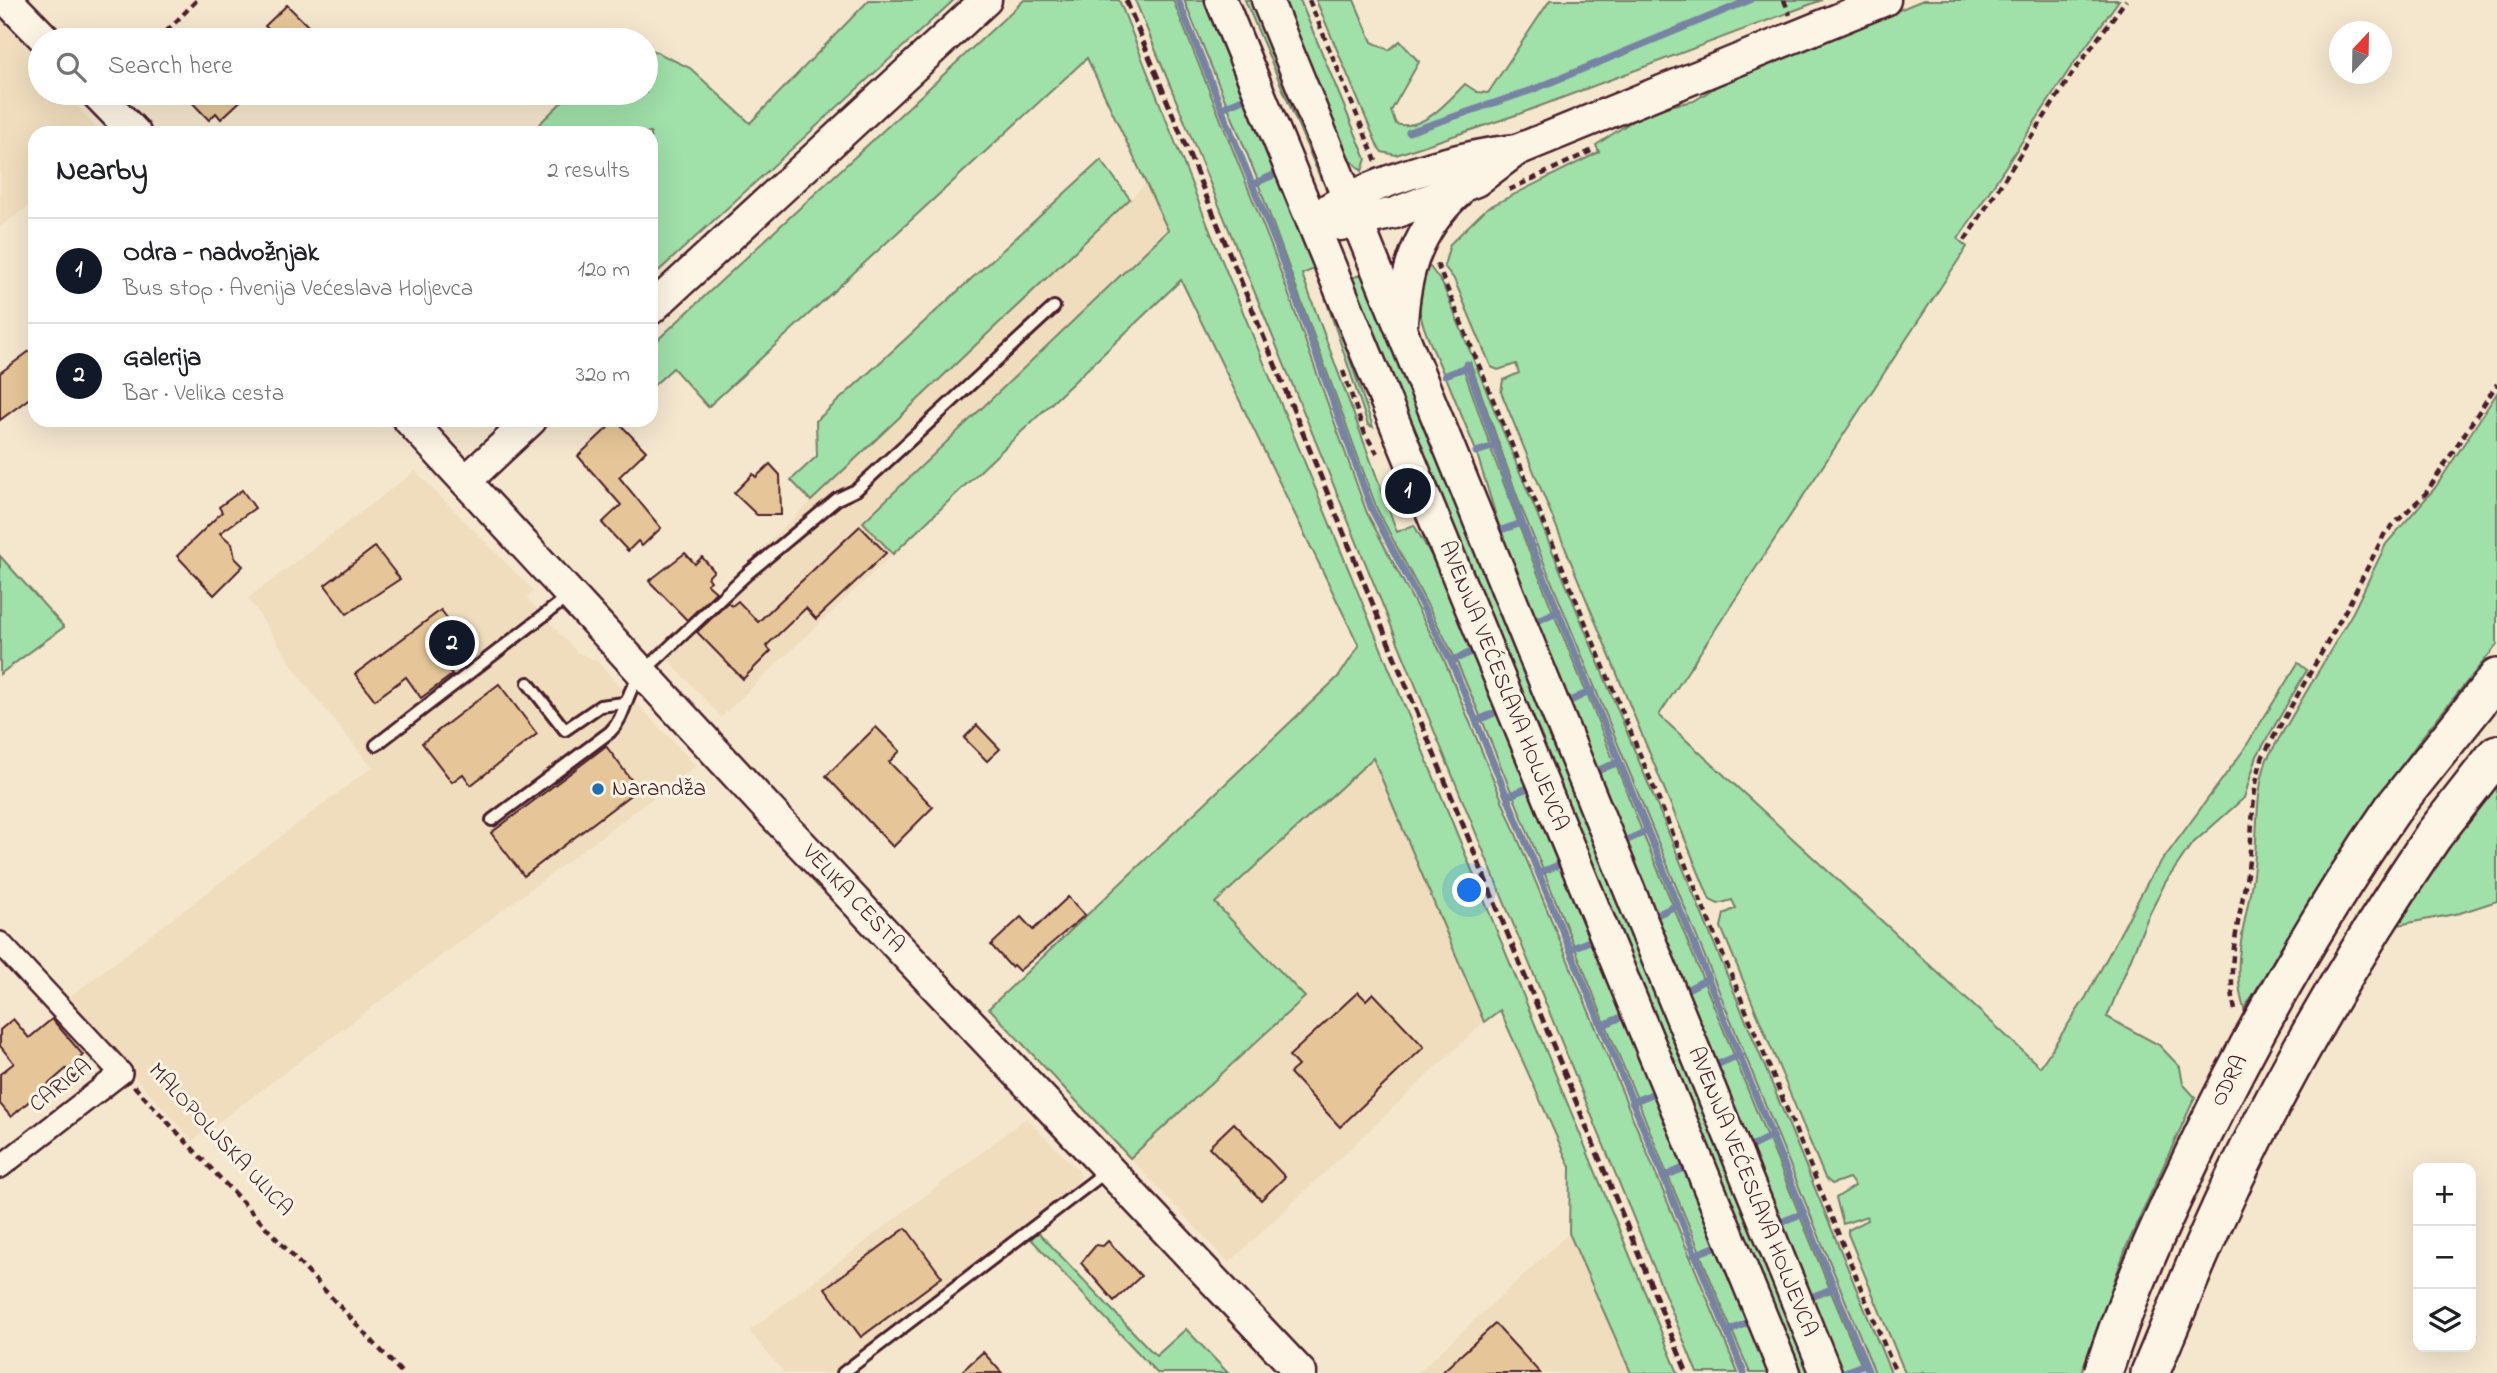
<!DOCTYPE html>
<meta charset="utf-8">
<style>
:root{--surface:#fff;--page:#f2f2f2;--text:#202124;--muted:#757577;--line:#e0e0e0;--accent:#111827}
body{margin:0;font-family:"Indie Flower",sans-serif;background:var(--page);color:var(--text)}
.controls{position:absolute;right:21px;bottom:21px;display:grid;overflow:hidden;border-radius:14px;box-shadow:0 7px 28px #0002}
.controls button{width:63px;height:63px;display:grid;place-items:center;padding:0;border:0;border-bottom:2px solid var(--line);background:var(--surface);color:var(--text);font:35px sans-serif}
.compass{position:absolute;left:2329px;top:21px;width:63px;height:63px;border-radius:50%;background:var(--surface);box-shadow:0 7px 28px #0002;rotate:22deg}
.you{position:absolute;left:1470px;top:891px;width:24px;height:24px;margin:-18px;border:5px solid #fff;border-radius:50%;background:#1a73e8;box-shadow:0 0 0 10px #1a73e833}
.badge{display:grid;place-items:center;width:46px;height:46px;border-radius:50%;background:var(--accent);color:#fff;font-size:23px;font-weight:700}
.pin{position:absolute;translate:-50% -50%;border:4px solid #fff;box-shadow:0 2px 7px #0006}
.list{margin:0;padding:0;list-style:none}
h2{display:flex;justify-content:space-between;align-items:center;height:91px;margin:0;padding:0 28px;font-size:30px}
h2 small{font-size:23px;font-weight:400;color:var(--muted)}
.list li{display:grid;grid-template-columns:46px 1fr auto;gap:21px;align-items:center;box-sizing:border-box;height:105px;padding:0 28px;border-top:2px solid var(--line)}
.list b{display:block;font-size:26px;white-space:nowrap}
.list p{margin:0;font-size:23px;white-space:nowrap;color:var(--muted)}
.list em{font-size:23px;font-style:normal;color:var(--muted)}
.icon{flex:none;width:38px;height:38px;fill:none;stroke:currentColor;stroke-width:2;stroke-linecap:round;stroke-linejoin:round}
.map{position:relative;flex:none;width:2497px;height:1373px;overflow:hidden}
.search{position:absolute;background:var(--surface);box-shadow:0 7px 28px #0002;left:28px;top:28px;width:630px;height:77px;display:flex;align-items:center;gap:18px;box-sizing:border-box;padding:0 24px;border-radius:38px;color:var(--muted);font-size:26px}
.panel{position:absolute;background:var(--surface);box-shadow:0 7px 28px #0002;left:28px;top:126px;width:630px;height:301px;border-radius:21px}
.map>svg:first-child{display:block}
</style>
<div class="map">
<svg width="2497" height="1373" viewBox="0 0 2497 1373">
<rect width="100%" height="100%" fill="#f5e7ce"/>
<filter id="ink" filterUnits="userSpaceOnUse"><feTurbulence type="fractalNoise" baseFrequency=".0143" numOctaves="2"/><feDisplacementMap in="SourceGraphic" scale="14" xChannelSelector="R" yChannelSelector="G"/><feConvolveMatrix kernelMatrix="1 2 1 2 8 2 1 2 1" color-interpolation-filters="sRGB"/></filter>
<g filter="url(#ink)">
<!-- built -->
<g fill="#f0ddbe">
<polygon points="0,16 40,63 40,93 66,93 100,133 35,133 35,201 0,227"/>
<polygon points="1146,184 1168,230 864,521 893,554 721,717 657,648"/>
<polygon points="415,471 534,591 527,598 577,652 597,661 696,766 193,1141 65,1000 372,767 304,683 248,598"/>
<polygon points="1373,758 1484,1022 1229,1263 1130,1158 1305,997 1215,903"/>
<polygon points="1026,1118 1078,1170 1081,1176 1077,1189 834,1373 784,1373 749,1331"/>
<polygon points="1569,1233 1631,1373 1417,1373"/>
</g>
<!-- green -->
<g fill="#a0e0a9" stroke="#75806a" stroke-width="2">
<polygon points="869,0 954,0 651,278 651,133 530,133 571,93 646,93 646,47 690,68 750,123"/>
<polygon points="1024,0 1119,0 1216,246 1678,1373 1631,1373 1569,1233 1570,1167 1500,1010 1484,1022 1373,758 1215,903 1305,997 1130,1158 989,1008 1339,676 1359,646 1181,280 893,554 863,522 1168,230 1087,58 708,407 673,368 651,388 651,346"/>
<polygon points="1135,0 1173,0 1272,248 1367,513 1443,657 1738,1373 1697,1373"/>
<polygon points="1184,0 1206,0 1243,90 1244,96 1227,105"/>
<polygon points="1245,0 1251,0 1322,173 1320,177"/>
<polygon points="1284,0 1300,0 1366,159 1362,171 1345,155"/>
<path d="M 1316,0 L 1354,0 L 1372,42 L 1389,50 L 1400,41 L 1419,62 L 1391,111 L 1396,124 C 1423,132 1448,101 1465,84 L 1477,92 L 1488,93 L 1550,0 L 1822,0 L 1519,114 L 1396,155 L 1382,152 L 1378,147 Z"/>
<polygon points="1923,0 2119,0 2069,70 1958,239 1967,247 1659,715 2040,1067 2086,997 2151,876 2243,751 2298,663 2307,670 2257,756 2244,798 2191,845 2165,883 2147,919 2107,1017 2159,1045 2180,1067 2183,1084 2195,1097 2126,1248 2081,1373 1905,1373 1848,1234 1848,1230 1868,1220 1867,1216 1843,1224 1836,1198 1855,1186 1849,1178 1832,1184 1825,1178 1721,927 1724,914 1736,908 1732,900 1718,904 1710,900 1501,392 1503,380 1519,373 1516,364 1498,370 1491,367 1454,279 1444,266 1450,244 1487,208 1599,152 1596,145 1649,110 1694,101 1719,85"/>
<polygon points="1247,99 1275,173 1258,181 1228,107"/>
<polygon points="1101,160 1130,199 811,501 791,480 817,456 816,421"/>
<polygon points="1278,176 1317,268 1302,274 1397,532 1414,525 1440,571 1473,650 1455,658 1377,509 1258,183"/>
<path d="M 1430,267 L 1442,283 L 1891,1373 L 1875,1373 L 1521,507 L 1470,362 L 1444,375 C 1438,359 1415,315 1420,302 L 1416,302 L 1417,271 Z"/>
<polygon points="1363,274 1813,1373 1799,1373 1351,278"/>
<polygon points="1327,292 1373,427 1368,425 1324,294"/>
<polygon points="1464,370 1490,445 1476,451 1446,377"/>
<path d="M 2497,393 L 2497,645 L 2422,737 L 2365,818 L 2244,1009 C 2229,960 2249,916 2254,866 C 2258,830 2255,794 2267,759 L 2353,612 L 2386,544 L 2435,488 Z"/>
<polygon points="1491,449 1518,522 1500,529 1477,454"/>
<polygon points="1519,526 1553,612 1535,620 1502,538 1502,531"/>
<polygon points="0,556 64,627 0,674"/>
<polygon points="1554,614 1586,692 1567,700 1535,623"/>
<polygon points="1475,653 1498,709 1481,718 1456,660"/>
<polygon points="1587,694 1614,762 1596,769 1568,703"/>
<polygon points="1500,712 1529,786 1512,794 1482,720"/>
<polygon points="1616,765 1642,831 1625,839 1597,774"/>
<polygon points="2497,785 2497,901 2460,913 2398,925 2452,843"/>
<polygon points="1531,789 1560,862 1543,870 1513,795"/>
<polygon points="1643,834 1673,905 1655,914 1625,844"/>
<polygon points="1562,865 1591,939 1574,946 1544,872"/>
<polygon points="1674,908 1703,980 1686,988 1656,918"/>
<polygon points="1594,941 1622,1015 1605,1023 1575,948"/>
<polygon points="1704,982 1734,1055 1716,1063 1686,992"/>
<polygon points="1625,1018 1654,1091 1637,1099 1606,1025"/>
<polygon points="1735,1058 1767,1137 1750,1145 1717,1067"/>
<polygon points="1656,1094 1685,1166 1667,1174 1638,1101"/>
<polygon points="1769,1140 1799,1213 1781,1221 1751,1149"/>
<polygon points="1687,1169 1717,1244 1700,1252 1668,1176"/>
<polygon points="1800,1216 1830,1289 1813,1295 1809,1292 1781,1224"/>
<polygon points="1038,1232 1156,1356 1186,1329 1228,1373 1157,1373 1031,1239"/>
<polygon points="1719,1247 1748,1321 1731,1329 1700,1254"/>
<polygon points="1831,1292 1861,1364 1844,1371 1840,1369 1812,1299"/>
<polygon points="1750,1323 1771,1373 1750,1373 1732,1331"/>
</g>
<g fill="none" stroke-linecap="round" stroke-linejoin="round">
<!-- stream -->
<g stroke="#7783a2" stroke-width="7">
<polyline points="1178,0 1277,246 1372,510 1451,661 1476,721 1744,1373"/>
<polyline points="1222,108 1245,98"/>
<polyline points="1409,132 1532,90 1750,0"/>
<polyline points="1253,184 1276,174"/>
<polyline points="1467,364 1522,523 1869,1373"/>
<polyline points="1445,375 1468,367"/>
<polyline points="1476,452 1495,446"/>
<polyline points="1501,530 1522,523"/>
<polyline points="1535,622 1558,611"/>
<polyline points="1451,661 1474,651"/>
<polyline points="1568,702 1591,691"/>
<polyline points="1476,721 1499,711"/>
<polyline points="1596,771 1619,762"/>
<polyline points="1508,796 1530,787"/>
<polyline points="1625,841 1647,831"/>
<polyline points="1539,873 1561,864"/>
<polyline points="1655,916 1677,905"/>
<polyline points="1570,949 1592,940"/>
<polyline points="1686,990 1707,979"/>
<polyline points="1601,1026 1624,1016"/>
<polyline points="1716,1065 1739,1055"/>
<polyline points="1632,1102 1655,1093"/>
<polyline points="1750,1147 1772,1136"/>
<polyline points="1663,1177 1686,1167"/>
<polyline points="1781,1222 1804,1213"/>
<polyline points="1694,1255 1717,1246"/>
<polyline points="1811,1297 1834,1288"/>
<polyline points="1727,1332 1749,1322"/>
<polyline points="1842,1373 1865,1364"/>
</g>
</g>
<!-- building -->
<g fill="#e6c698" stroke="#4a1f2b" stroke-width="2">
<polygon points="287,5 312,30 302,40 278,40 265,26"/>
<polygon points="183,93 249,93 221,119 216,113 209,120"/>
<polygon points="35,347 35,394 0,420 0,373"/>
<polygon points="616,420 646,451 619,477 661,528 642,546 638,541 628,551 602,523 621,505 578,456"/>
<polygon points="770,464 780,475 781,515 757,515 734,493 753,474 756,477"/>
<polygon points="242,490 255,508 220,533 232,544 235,558 243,566 214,595 177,556 222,512 219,507"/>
<polygon points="860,526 886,553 816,619 806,608 766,646 771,651 743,679 697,632 728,603 732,606 738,601 758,622"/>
<polygon points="375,547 400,579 347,614 325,585"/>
<polygon points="685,553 695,564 702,557 714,571 708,577 711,581 707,584 716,592 687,620 649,581"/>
<polygon points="441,610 472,651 447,669 452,675 421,698 406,677 375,700 355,674"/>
<polygon points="499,684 537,734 471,785 463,774 452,782 422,743"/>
<polygon points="977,725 1000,749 987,761 964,738"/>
<polygon points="876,727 900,751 889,762 933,807 893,847 826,776"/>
<polygon points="606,746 638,789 524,876 491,833"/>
<polygon points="1068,897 1085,915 1019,971 1013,965 1011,967 991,945 1021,917 1033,930"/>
<polygon points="1358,992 1366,1000 1373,993 1424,1047 1340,1127 1290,1073 1298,1066 1289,1056"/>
<polygon points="13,1019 29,1038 52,1019 83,1055 80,1058 87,1067 74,1078 66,1069 11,1117 0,1104 0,1074 14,1063 0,1046 0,1030"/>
<polygon points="1234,1123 1285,1177 1261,1200 1209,1147"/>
<polygon points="906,1228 942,1277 861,1337 825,1288"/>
<polygon points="1108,1241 1141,1276 1114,1301 1081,1263 1096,1245 1103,1246"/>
<polygon points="1495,1324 1540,1373 1441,1373"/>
<polygon points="983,1352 1002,1373 960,1373"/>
</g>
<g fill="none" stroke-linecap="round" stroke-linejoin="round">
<!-- lane casing -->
<g stroke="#4a1f2b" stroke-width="16">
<g id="lane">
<polyline points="528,683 565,730 600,706 624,703"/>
<polyline points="376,745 569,596"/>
<path d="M 492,820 L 610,732 C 627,715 624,694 642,673 L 747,574 L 837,499 L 856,490 L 1054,307"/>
<polyline points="843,1373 1108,1170"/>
</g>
</g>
<!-- street casing -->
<g stroke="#4a1f2b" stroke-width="26">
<polyline id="street" points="0,943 121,1073 0,1167"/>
</g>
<!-- secondary casing -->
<g stroke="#4a1f2b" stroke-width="35">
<g id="secondary">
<polyline points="7,0 46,40"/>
<polyline points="1221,0 1785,1373"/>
<polyline points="1267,0 1826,1373"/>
<polyline points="96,93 135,133"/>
<path d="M 1330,208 C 1378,180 1462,155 1517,150 L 1885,0"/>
<polyline points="1340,225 1395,213 1476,181 1517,150"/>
<polyline points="651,309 986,0"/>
<path d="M 1402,323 C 1405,270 1418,230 1457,193"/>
<polyline points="409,420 783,825 1301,1373"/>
<polyline points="467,480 531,420"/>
</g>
</g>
<!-- highway casing -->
<g stroke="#4a1f2b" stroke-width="42">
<g id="highway">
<polyline points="2394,807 2497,678"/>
<polyline points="2433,836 2497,754"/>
<polyline points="2150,1373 2197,1261"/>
</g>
</g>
<!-- path -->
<g stroke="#4a1f2b" stroke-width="4.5" stroke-dasharray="7 5" stroke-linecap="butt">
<polyline points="1309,0 1376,161"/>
<polyline points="1784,0 1790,15"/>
<polyline points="158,40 197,0"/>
<polyline points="1509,190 1593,150"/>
<polyline points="1965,240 2074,71 2126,0"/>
<polyline points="1437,264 1896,1373"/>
<polyline points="1343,371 1365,434 1377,453"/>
<path d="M 2235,1010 C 2224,958 2245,904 2250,851 C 2253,818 2252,788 2263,756 L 2348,606 L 2385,533 L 2426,493 L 2497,384"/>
<polyline points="134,1086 402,1373"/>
</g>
<!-- lane -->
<use href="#lane" stroke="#fcf5e5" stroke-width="10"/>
<!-- street -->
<use href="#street" stroke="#fcf5e5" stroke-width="21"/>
<!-- secondary -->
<use href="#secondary" stroke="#fcf5e5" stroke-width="30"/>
<!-- highway -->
<use href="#highway" stroke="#fcf5e5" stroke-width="37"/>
<!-- rail -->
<polyline stroke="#4a1f2b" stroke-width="5" stroke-dasharray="10 5" stroke-linecap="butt" points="1126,0 1687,1373"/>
<!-- highway-bridge casing -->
<g stroke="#4a1f2b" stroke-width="42" stroke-linecap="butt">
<g id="highway-bridge">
<path d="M 2197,1261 C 2261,1111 2342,971 2433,836"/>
<path d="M 2103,1373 C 2129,1290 2166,1211 2204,1133 C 2260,1019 2322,911 2394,807"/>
</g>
</g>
<!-- highway-bridge -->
<use href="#highway-bridge" stroke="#fcf5e5" stroke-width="37"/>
</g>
</g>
<!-- markers -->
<circle fill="#1f6fb2" stroke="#fcf5e5" stroke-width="2.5" cx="598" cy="789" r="7"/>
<g text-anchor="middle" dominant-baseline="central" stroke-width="6" stroke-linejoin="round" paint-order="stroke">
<!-- street labels -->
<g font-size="23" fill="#4a1f2b" stroke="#fcf5e5">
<text transform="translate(1503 686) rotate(68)">AVENIJA VEĆESLAVA HOLJEVCA</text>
<text transform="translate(853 899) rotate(47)">VELIKA CESTA</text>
<text transform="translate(2230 1081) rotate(-63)">ODRA</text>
<text transform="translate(61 1086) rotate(-38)">CARICA</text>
<text transform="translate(220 1140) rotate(47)">MALOPOLJSKA ULICA</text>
<text transform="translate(1752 1192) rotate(68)">AVENIJA VEĆESLAVA HOLJEVCA</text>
</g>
<!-- poi labels -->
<g font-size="23" fill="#4a1f2b" stroke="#fcf5e5" text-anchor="start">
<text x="612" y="789">Narandža</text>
</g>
</g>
</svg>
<div class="controls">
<button>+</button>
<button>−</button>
<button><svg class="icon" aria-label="layers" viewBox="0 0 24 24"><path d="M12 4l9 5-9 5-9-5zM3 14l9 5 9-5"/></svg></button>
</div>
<svg class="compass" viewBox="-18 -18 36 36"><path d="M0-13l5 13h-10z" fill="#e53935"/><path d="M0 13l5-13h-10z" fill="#757577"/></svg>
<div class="you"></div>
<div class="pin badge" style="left:1408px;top:491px">1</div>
<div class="pin badge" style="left:452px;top:643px">2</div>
<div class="search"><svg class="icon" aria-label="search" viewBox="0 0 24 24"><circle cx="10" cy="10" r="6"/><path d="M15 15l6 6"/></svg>Search here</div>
<section class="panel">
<h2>Nearby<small>2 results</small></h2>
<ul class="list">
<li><span class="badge">1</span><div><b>Odra - nadvožnjak</b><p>Bus stop · Avenija Većeslava Holjevca</p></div><em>120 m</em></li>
<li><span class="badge">2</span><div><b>Galerija</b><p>Bar · Velika cesta</p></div><em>320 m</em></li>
</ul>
</section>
</div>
